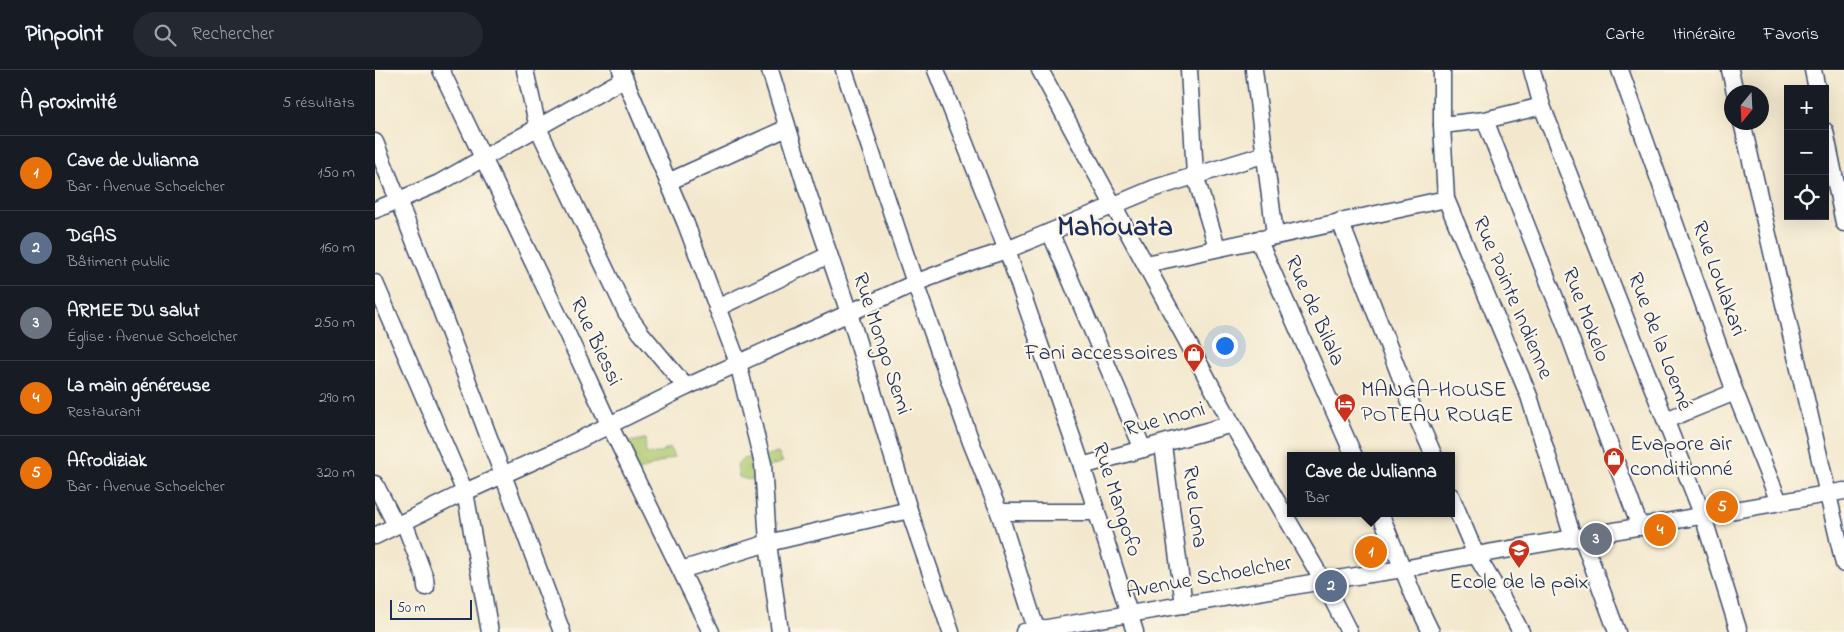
<!DOCTYPE html>
<html lang="fr">
<meta charset="utf-8">
<style>
:root{--surface:#171b24;--page:#242831;--text:#f1f3f6;--muted:#9ea1a6;--line:#363941;--accent:#c8321e}
body{margin:0;font-family:"Indie Flower",sans-serif;background:var(--page);color:var(--text)}
.controls{position:absolute;right:15px;top:15px;display:grid;overflow:hidden;border-radius:0px;box-shadow:0 5px 20px #0002}
.controls button{width:45px;height:45px;display:grid;place-items:center;padding:0;border:0;border-bottom:1px solid var(--line);background:var(--surface);color:var(--text);font:25px sans-serif}
.compass{position:absolute;left:1349px;top:15px;width:45px;height:45px;border-radius:50%;background:var(--surface);box-shadow:0 5px 20px #0002;rotate:198deg}
.scale{position:absolute;left:15px;bottom:12px;width:82px;box-sizing:border-box;padding-left:5px;border:2px solid #1b2f5e;border-top:0;font-size:14px;line-height:18px;white-space:nowrap;color:#1b2f5e;-webkit-text-stroke:4px #fcf5e5;paint-order:stroke}
.you{position:absolute;left:849px;top:275px;width:18px;height:18px;margin:-12px;border:4px solid #fff;border-radius:50%;background:#1a73e8;box-shadow:0 0 0 8px #1a73e833}
.badge{display:grid;place-items:center;width:32px;height:32px;border-radius:50%;background:var(--accent);color:#fff;font-size:16px;font-weight:700}
.pin{position:absolute;translate:-50% -50%;border:2px solid #fff;box-shadow:0 1px 5px #0006}
.popup{position:absolute;left:912px;top:382px;width:168px;height:65px;box-sizing:border-box;display:grid;place-content:center;border-radius:0px;background:var(--surface);filter:drop-shadow(0 1px 4px #0005);font-size:16px;white-space:nowrap;color:var(--muted)}
.popup b{font-size:19px;color:var(--text)}
.popup::after{content:'';position:absolute;left:50%;top:100%;margin-left:-10px;border:10px solid transparent;border-top-color:var(--surface)}
.list{margin:0;padding:0;list-style:none}
h2{display:flex;justify-content:space-between;align-items:center;height:65px;margin:0;padding:0 20px;font-size:21px}
h2 small{font-size:16px;font-weight:400;color:var(--muted)}
.list li{display:grid;grid-template-columns:32px 1fr auto;gap:15px;align-items:center;box-sizing:border-box;height:75px;padding:0 20px;border-top:1px solid var(--line)}
.list b{display:block;font-size:19px;white-space:nowrap}
.list p{margin:0;font-size:16px;white-space:nowrap;color:var(--muted)}
.list em{font-size:16px;font-style:normal;color:var(--muted)}
.icon{flex:none;width:28px;height:28px;fill:none;stroke:currentColor;stroke-width:2;stroke-linecap:round;stroke-linejoin:round}
.map{position:relative;flex:none;width:1469px;height:562px;overflow:hidden}
header{display:flex;align-items:center;gap:30px;box-sizing:border-box;height:70px;padding:0 25px;background:var(--surface);border-bottom:1px solid var(--line)}
header strong{font-size:24px}
nav{display:flex;gap:28px;margin-inline-start:auto;font-size:18px}
.search{width:350px;height:45px;background:var(--page);display:flex;align-items:center;gap:12px;box-sizing:border-box;padding:0 18px;border-radius:28px;color:var(--muted);font-size:19px}
main{display:flex}
aside{flex:1;background:var(--surface)}
.map>svg:first-child{display:block}
</style>
<header>
<strong>Pinpoint</strong>
<div class="search"><svg class="icon" aria-label="search" viewBox="0 0 24 24"><circle cx="10" cy="10" r="6"/><path d="M15 15l6 6"/></svg>Rechercher</div>
<nav><a>Carte</a><a>Itinéraire</a><a>Favoris</a></nav>
</header>
<main>
<aside>
<h2>À proximité<small>5 résultats</small></h2>
<ul class="list">
<li><span class="badge" style="background:#e8710a">1</span><div><b>Cave de Julianna</b><p>Bar · Avenue Schoelcher</p></div><em>150 m</em></li>
<li><span class="badge" style="background:#5c6f8a">2</span><div><b>DGAS</b><p>Bâtiment public</p></div><em>160 m</em></li>
<li><span class="badge" style="background:#6b7280">3</span><div><b>ARMEE DU salut</b><p>Église · Avenue Schoelcher</p></div><em>250 m</em></li>
<li><span class="badge" style="background:#e8710a">4</span><div><b>La main généreuse</b><p>Restaurant</p></div><em>290 m</em></li>
<li><span class="badge" style="background:#e8710a">5</span><div><b>Afrodiziak</b><p>Bar · Avenue Schoelcher</p></div><em>320 m</em></li>
</ul>
</aside>
<div class="map">
<svg width="1469" height="562" viewBox="0 0 1469 562">
<rect width="100%" height="100%" fill="#fcf5e5"/>
<filter id="ink" filterUnits="userSpaceOnUse"><feTurbulence type="fractalNoise" baseFrequency=".02" numOctaves="2"/><feDisplacementMap in="SourceGraphic" scale="10" xChannelSelector="R" yChannelSelector="G"/><feConvolveMatrix kernelMatrix="1 2 1 2 8 2 1 2 1" color-interpolation-filters="sRGB"/></filter>
<filter id="wash" filterUnits="userSpaceOnUse"><feTurbulence type="fractalNoise" baseFrequency=".0096" numOctaves="4" result="noise"/><feDisplacementMap in="SourceGraphic" scale="20" xChannelSelector="R" yChannelSelector="G"/><feGaussianBlur stdDeviation="1.12" result="paint"/><feColorMatrix in="noise" values="0 0 0 0 0 0 0 0 0 0 0 0 0 0 0 0 0 1.4 0 .05"/><feComposite in="paint" operator="in"/></filter>
<g filter="url(#wash)">
<rect width="100%" height="100%" fill="#f3e8ce"/>
<!-- green -->
<g fill="#acc76d" stroke="#647b66">
<polygon points="270,369 271,384 285,383 295,378 299,387 261,402 248,373"/>
<path d="M 403,383 L 408,392 C 403,394 397,395 393,398 C 380,406 382,414 364,407 L 362,395 L 368,389 Z"/>
</g>
</g>
<g filter="url(#ink)">
<g fill="none" stroke-linecap="round" stroke-linejoin="round">
<!-- minor casing -->
<g stroke="#3b4b6f" stroke-width="19">
<g id="minor">
<polyline points="66,0 189,257 234,354 336,562"/>
<polyline points="150,0 163,58 251,242 266,263 311,317"/>
<polyline points="246,0 311,154 363,293 388,394 393,473 405,562"/>
<polyline points="395,0 431,117 474,243 534,440 576,562"/>
<polyline points="469,0 540,213 596,372 624,442 662,562"/>
<polyline points="561,0 632,180 707,396 760,562"/>
<polyline points="665,0 857,354 948,511 974,562"/>
<polyline points="814,0 820,105 842,177"/>
<polyline points="879,0 900,165"/>
<polyline points="1067,0 1067,55 1071,129 1154,326 1198,468"/>
<polyline points="1157,0 1167,36 1328,446 1364,562"/>
<polyline points="1245,0 1360,322 1404,432"/>
<polyline points="1355,0 1360,22"/>
<polyline points="1438,0 1442,19"/>
<polyline points="1110,50 1189,251 1265,457"/>
<polyline points="1367,52 1469,494"/>
<polyline points="1067,55 1110,50 1167,36"/>
<polyline points="1450,61 1469,153"/>
<polyline points="0,72 54,208 187,562"/>
<polyline points="293,112 412,58"/>
<polyline points="0,140 64,113 249,9"/>
<polyline points="965,151 1036,334 1059,386"/>
<polyline points="675,162 768,379"/>
<polyline points="883,169 979,386"/>
<polyline points="771,194 1071,129"/>
<polyline points="0,213 90,422 115,562"/>
<polyline points="342,238 454,185"/>
<polyline points="1291,350 1360,322"/>
<polyline points="788,375 809,535"/>
<polyline points="707,396 857,354"/>
<polyline points="0,414 21,455"/>
<polyline points="1076,426 1101,485 1136,543 1146,562"/>
<polyline points="624,442 722,442"/>
<polyline points="1005,443 1040,529 1056,562"/>
<polyline points="29,452 50,508 51,517"/>
<polyline points="0,466 90,422 190,377 311,317 540,213 598,191 632,180 780,118 891,84"/>
<polyline points="1207,467 1242,562"/>
<polyline points="306,500 393,473 534,440"/>
<polyline points="649,562 948,511 1028,499 1101,485 1469,421"/>
</g>
</g>
<!-- minor -->
<use href="#minor" stroke="#fff" stroke-width="16"/>
</g>
</g>
<!-- icons -->
<defs>
<g id="shop-pin" transform="scale(1.125)"><path d="M0 17L-7.5 6A9.5 9.5 0 1 1 7.5 6Z" fill="#c8321e" stroke="#fcf5e5"/><path d="M-5-2.5h2.3a2.7 3.5 0 0 1 5.4 0H5L5.5 6h-11ZM-1.5-2.5h3a1.5 2.3 0 0 0-3 0Z" fill="#fff"/></g>
<g id="hotel-pin" transform="scale(1.125)"><path d="M0 17L-7.5 6A9.5 9.5 0 1 1 7.5 6Z" fill="#c8321e" stroke="#fcf5e5"/><path d="M-6-4.5h1.5V1H6V5H4.5V3h-9V5H-6ZM-4 0a1.8 1.8 0 1 1 3.6 0ZM.5 0V-2.5h3Q6-2.5 6 0Z" fill="#fff"/></g>
<g id="school-pin" transform="scale(1.125)"><path d="M0 17L-7.5 6A9.5 9.5 0 1 1 7.5 6Z" fill="#c8321e" stroke="#fcf5e5"/><path d="M0-5L7-2L0 1L-7-2ZM-4 1L0 2.5L4 1V4Q0 6-4 4Z" fill="#fff"/></g>
</defs>
<g fill-rule="evenodd">
<use href="#shop-pin" x="819" y="284"/>
<use href="#hotel-pin" x="970" y="334"/>
<use href="#shop-pin" x="1239" y="388"/>
<use href="#school-pin" x="1144" y="480"/>
</g>
<g text-anchor="middle" dominant-baseline="central" stroke-width="4.5" stroke-linejoin="round" paint-order="stroke">
<!-- street labels -->
<g font-size="22" fill="#1b2f5e" stroke="#fcf5e5">
<text transform="translate(1343 209) rotate(70)">Rue Loulakari</text>
<text transform="translate(1137 228) rotate(67)">Rue Pointe Indienne</text>
<text transform="translate(939 241) rotate(66)">Rue de Bilala</text>
<text transform="translate(1210 245) rotate(69)">Rue Mokelo</text>
<text transform="translate(220 272) rotate(65)">Rue Biessi</text>
<text transform="translate(1284 272) rotate(69)">Rue de la Loemé</text>
<text transform="translate(506 274) rotate(72)">Rue Mongo Semi</text>
<text transform="translate(790 350) rotate(-15)">Rue Inoni</text>
<text transform="translate(741 430) rotate(72)">Rue Mangofo</text>
<text transform="translate(819 437) rotate(83)">Rue Lona</text>
<text transform="translate(834 508) rotate(-10)">Avenue Schoelcher</text>
</g>
<!-- poi labels -->
<g font-size="22" fill="#1b2f5e" stroke="#fcf5e5" text-anchor="start">
<text x="803" y="284" text-anchor="end">Fani accessoires</text>
<text x="986" y="321">MANGA-HOUSE<tspan x="986" dy="25">POTEAU ROUGE</tspan></text>
<text x="1255" y="375">Evapore air<tspan x="1255" dy="25">conditionné</tspan></text>
<text x="1144" y="513" text-anchor="middle">Ecole de la paix</text>
</g>
<!-- district labels -->
<g font-size="28" font-weight="bold" fill="#1b2f5e" stroke="#fcf5e5">
<text x="740" y="158">Mahouata</text>
</g>
</g>
</svg>
<div class="controls">
<button>+</button>
<button>−</button>
<button><svg class="icon" aria-label="locate" viewBox="0 0 24 24"><circle cx="12" cy="12" r="6"/><path d="M12 2v4M12 18v4M2 12h4M18 12h4"/></svg></button>
</div>
<svg class="compass" viewBox="-18 -18 36 36"><path d="M0-13l5 13h-10z" fill="#e53935"/><path d="M0 13l5-13h-10z" fill="#9ea1a6"/></svg>
<div class="scale">50 m</div>
<div class="you"></div>
<div class="pin badge" style="left:996px;top:482px;background:#e8710a">1</div>
<div class="popup"><b>Cave de Julianna</b>Bar</div>
<div class="pin badge" style="left:956px;top:516px;background:#5c6f8a">2</div>
<div class="pin badge" style="left:1221px;top:469px;background:#6b7280">3</div>
<div class="pin badge" style="left:1285px;top:460px;background:#e8710a">4</div>
<div class="pin badge" style="left:1347px;top:437px;background:#e8710a">5</div>
</div>
</main>
